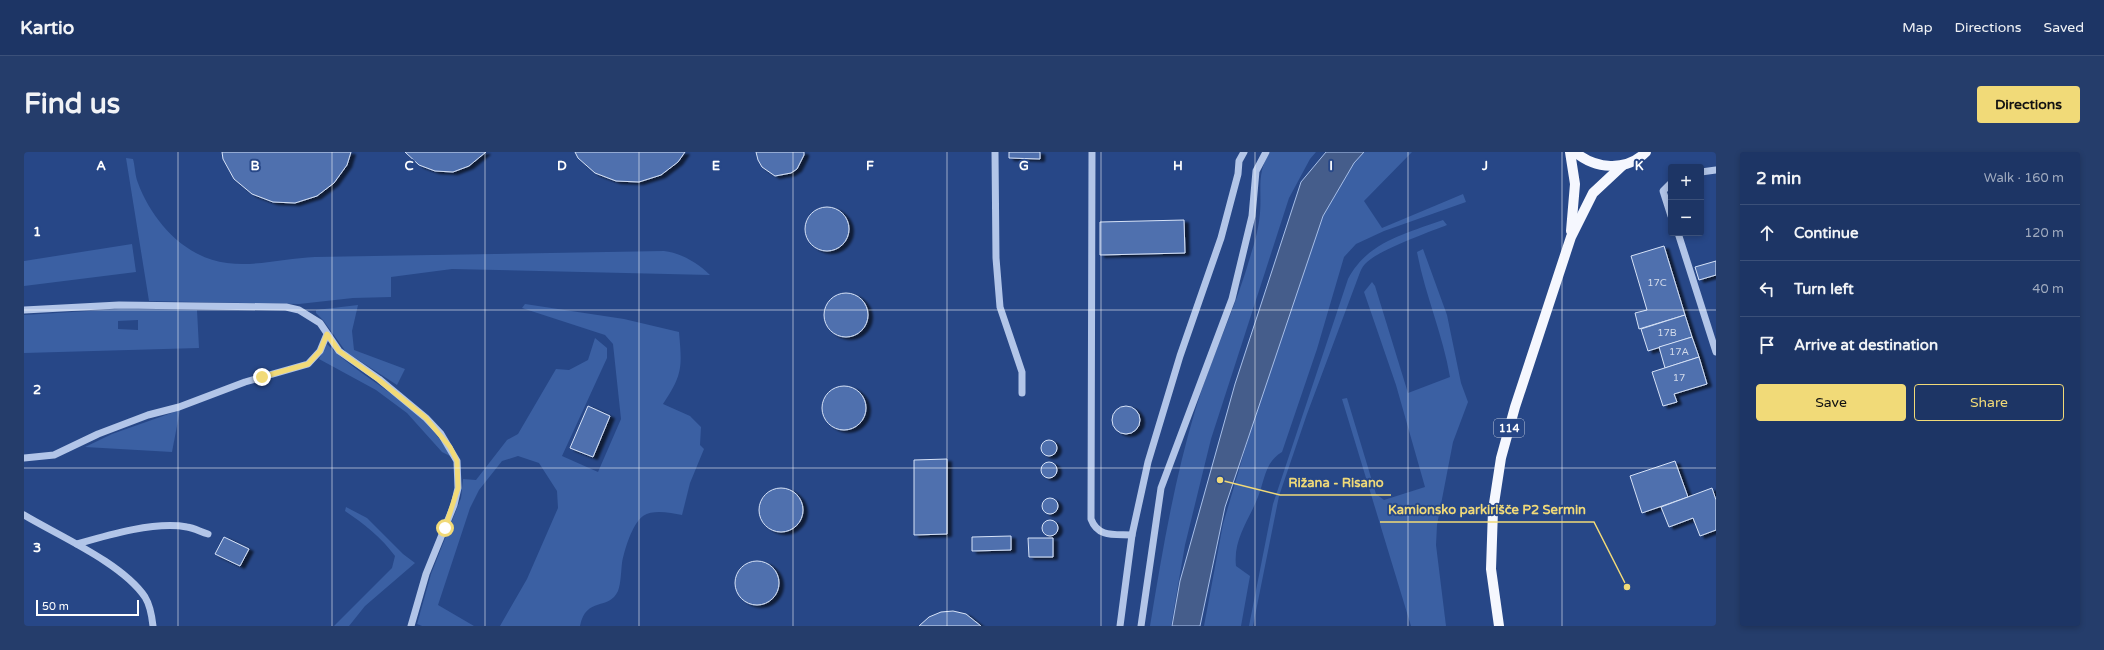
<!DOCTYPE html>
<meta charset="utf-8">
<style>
:root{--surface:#1d3565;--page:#253d6b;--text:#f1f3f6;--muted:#a0abbf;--line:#3b5079;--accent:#f1da78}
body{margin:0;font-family:"Varela Round",sans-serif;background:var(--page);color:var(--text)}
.controls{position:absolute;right:12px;top:12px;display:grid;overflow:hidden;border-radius:4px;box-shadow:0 2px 6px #0003}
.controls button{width:36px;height:36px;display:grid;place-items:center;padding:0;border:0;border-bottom:1px solid var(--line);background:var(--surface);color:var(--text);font:20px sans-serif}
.scale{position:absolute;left:12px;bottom:10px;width:103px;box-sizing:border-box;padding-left:4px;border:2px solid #fff;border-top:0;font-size:11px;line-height:14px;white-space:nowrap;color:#fff;-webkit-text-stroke:3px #274787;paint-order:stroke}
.stop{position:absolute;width:12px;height:12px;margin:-9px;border:3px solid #f1da78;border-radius:50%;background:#fff}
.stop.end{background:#f1da78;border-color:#fff;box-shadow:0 1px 4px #0008}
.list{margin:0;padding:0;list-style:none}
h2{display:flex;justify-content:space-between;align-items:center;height:52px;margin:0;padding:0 16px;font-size:17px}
h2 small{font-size:13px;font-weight:400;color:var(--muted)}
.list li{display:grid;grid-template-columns:26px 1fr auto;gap:12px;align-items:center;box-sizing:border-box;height:56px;padding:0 16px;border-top:1px solid var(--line)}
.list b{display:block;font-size:15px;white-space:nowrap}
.list em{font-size:13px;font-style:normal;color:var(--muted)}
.actions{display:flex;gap:8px;padding:12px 16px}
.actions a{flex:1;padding:9px 0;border:1px solid var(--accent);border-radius:4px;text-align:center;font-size:14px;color:var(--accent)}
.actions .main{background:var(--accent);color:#111}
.icon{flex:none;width:22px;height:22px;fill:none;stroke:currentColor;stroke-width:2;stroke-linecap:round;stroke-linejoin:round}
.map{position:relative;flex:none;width:1692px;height:474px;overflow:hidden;border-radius:4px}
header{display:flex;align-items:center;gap:24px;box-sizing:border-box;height:56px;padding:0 20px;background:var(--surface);border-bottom:1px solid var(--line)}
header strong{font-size:19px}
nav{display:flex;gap:22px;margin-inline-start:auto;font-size:14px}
.intro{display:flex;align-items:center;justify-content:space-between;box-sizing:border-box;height:96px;padding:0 24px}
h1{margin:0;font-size:28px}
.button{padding:10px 18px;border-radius:4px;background:var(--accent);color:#111;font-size:14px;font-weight:700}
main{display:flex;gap:24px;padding:0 24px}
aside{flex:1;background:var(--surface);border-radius:4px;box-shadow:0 2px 6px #0003}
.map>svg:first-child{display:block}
</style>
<header>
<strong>Kartio</strong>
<nav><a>Map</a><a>Directions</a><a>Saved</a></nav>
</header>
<div class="intro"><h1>Find us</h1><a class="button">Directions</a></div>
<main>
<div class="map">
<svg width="1692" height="474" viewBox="0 0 1692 474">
<defs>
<filter id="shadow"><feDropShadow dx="4.5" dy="2.5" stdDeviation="1" flood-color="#0009"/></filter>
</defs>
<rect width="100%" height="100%" fill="#274787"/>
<!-- green -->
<g fill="#3b60a3" fill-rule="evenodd">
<path d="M 1246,0 L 1292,0 L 1286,7 L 1265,46 L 1187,287 L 1161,393 L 1147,474 L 1126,474 C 1138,401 1150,329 1171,259 C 1187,205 1212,156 1227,102 C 1231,90 1235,74 1236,61 C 1238,38 1232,21 1246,0 Z"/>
<path d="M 1338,0 L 1388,0 L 1340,49 L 1358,76 L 1439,42 L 1442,50 L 1360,79 L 1332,92 L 1320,105 L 1293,197 L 1258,300 C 1241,310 1241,327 1234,345 C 1225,368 1209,387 1212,414 L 1226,424 L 1217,474 L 1180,474 L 1199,372 L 1269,135 L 1307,43 Z"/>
<path d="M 102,6 L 109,7 C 111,14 111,24 114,31 C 128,69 161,106 203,111 C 232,115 262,106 291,105 L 640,99 C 657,101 674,111 686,123 L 428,117 L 367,125 L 367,145 L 329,146 L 275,152 L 125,149 Z"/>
<path d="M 1419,68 L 1423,73 C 1405,80 1352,99 1341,112 C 1338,115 1336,120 1335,123 L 1283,262 L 1255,344 L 1229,474 L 1225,474 L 1249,352 L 1324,127 C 1343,90 1383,81 1419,68 Z"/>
<polygon points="108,92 112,120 0,134 0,109"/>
<path d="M 1399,97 L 1423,163 L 1437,231 L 1444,250 L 1429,290 L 1413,373 L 1412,393 L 1422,474 L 1387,474 L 1318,247 L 1323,246 L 1352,342 L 1360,348 L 1401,335 L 1372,233 L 1340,140 L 1348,130 L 1351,134 L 1384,241 L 1426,225 C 1419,183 1401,143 1393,100 Z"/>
<path d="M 501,152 L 600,167 L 655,180 C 658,215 659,222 639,252 L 666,264 L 677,275 L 676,293 L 680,297 L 666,331 L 658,363 C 646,361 630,357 619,364 C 608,372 600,399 598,411 C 597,419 597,431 594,439 C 585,459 562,444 556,474 L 476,474 L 503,427 L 534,356 L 533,339 L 515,311 L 494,304 L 478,309 L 455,338 L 446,356 L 414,453 L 450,474 L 398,474 L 393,472 L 407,422 L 437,346 L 439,327 L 452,328 L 483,288 L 494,282 L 532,217 L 545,218 L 564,208 L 571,186 L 583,196 L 583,206 L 538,304 L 574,320 L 597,267 L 589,192 L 581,183 L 498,156 Z"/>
<polygon points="334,153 328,179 330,198 381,217 373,233 322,200 299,168 292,161 292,158"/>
<path d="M 97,157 L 173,158 L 175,196 L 0,201 L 0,163 ZM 114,168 L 114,178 L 94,177 L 94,169 Z"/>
<path d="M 303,192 C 337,227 386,246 415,286 C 419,292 424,297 426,304 L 418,300 L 383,261 L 352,238 L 295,207 Z"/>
<polygon points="156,258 148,300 61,295 88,282"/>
<path d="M 322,355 L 343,366 L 379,402 L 391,411 L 341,454 L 325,474 L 310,474 L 368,416 L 371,404 C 358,386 339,371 321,359 Z"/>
</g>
<!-- water -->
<polygon fill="#455d8b" stroke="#a7bfe9" points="1302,0 1340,0 1330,11 1299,64 1201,355 1176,474 1148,474 1156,429 1211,232 1277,30"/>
<!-- building -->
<g fill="#4f70ae" stroke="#d6e2f7" filter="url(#shadow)">
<polygon points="198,0 327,0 323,13 310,31 293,44 271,51 249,50 228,42 210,27 199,7"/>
<polygon points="381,0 462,0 445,14 429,20 411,19 395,13"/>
<polygon points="551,0 661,0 654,10 637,23 615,30 592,29 571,21 554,6"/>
<polygon points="732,0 780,0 780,3 773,17 767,21 751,24 738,15 734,8"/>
<polygon points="985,0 1016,0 1016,7 985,6"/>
<circle cx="803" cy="77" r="22"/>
<polygon points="1160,68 1161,101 1076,103 1076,70"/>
<polygon points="1640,94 1661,163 1615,177 1611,161 1623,158 1607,104"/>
<polygon points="1692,109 1692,123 1675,128 1671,115"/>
<circle cx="822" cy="163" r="22"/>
<polygon points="1661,163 1668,185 1624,199 1617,177"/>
<polygon points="1668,185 1675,205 1641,216 1635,195"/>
<polygon points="1675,205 1683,232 1650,242 1653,250 1639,254 1628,220"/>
<circle cx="820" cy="256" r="22"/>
<circle cx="1102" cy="268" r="14"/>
<polygon points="564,254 586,264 569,305 546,296"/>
<circle cx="1025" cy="296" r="8"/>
<polygon points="923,307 923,382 890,383 890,308"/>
<polygon points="1651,309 1664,345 1618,361 1606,324"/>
<circle cx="1025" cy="318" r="8"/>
<polygon points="1688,336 1692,348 1692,378 1676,384 1669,366 1645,375 1637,355"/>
<circle cx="757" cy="358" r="22"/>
<circle cx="1026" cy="354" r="8"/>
<circle cx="1026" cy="376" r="8"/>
<polygon points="987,384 987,398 948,399 948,385"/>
<polygon points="200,385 225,397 216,414 191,402"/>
<polygon points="1004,386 1029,386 1029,405 1005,405"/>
<circle cx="733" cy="431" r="22"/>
<polygon points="929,459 942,462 957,474 895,474 905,465 917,460"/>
</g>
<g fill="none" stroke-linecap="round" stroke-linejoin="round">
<!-- minor -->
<g stroke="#b2c5e8" stroke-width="7">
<polyline points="971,0 972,106 976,155 998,220 998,241"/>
<path d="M 1068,0 L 1067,367 C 1074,386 1091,382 1108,383"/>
<polyline points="1677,20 1692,18"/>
<polyline points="1647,31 1639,39 1647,64"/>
<polyline points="1654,81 1692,200"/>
<polyline points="0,158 95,153 262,155 275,158 296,171 315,199 355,227 402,266 417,282 433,309 434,336 430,353 402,422 387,474"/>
<polyline points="0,306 30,303 74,282 124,263 155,255 221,230 284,212 296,199 303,182"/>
<path d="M 0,363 C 35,384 98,411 121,445 C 126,453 128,465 129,474"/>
<path d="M 53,392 C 84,383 131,369 163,375 C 170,376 177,380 184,382"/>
<polyline points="1096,474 1108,383 1124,310 1156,204 1197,86 1214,22 1215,9 1220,0"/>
<polyline points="1117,474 1137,336 1208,147 1228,64 1232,19 1242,0"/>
</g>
<!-- major -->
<g stroke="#f5f7fe" stroke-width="10">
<polyline points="1546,0 1551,32 1547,79"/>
<path d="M 1551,0 C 1571,17 1602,20 1622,0"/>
<polyline points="1475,474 1467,417 1469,358 1477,306 1491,255 1547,85 1569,41 1599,13"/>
</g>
</g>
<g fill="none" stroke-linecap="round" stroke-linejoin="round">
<!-- route -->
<polyline stroke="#f1da78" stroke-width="5" points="238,225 284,212 296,199 303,182 315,199 355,228 402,266 426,295 433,309 434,336 421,376"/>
</g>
<!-- grid -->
<path fill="none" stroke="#fff" stroke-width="1" stroke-opacity="0.55" d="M 154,0 L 154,474M 308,0 L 308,474M 461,0 L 461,474M 615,0 L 615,474M 769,0 L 769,474M 923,0 L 923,474M 1077,0 L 1077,474M 1231,0 L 1231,474M 1384,0 L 1384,474M 1538,0 L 1538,474M 0,158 L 1692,158M 0,316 L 1692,316"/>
<g text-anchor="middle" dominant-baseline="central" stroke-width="4" stroke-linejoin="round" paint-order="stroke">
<!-- number labels -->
<g font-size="10" fill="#d3dbeb">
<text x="1633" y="131">17C</text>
<text x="1643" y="181">17B</text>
<text x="1655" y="200">17A</text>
<text x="1655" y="226">17</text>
</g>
<!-- shield labels -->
<rect fill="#274787" stroke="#bec8db" stroke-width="1" x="1470" y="267" width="30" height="18" rx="3"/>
<g font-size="11" font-weight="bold" fill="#fff">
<text x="1485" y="276">114</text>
</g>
</g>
<g font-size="13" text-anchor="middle" font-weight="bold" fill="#fff" stroke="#274787" stroke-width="4" stroke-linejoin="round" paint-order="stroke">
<text x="77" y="18">A</text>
<text x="231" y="18">B</text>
<text x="385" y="18">C</text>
<text x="538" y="18">D</text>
<text x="692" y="18">E</text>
<text x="846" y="18">F</text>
<text x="1000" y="18">G</text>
<text x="1154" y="18">H</text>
<text x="1307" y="18">I</text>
<text x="1461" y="18">J</text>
<text x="1615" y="18">K</text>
<text x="13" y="84">1</text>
<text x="13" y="242">2</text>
<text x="13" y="400">3</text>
</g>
<!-- callouts -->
<path fill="none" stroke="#f1da78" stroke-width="1.5" d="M1196 328L1256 343H1367M1603 435L1570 370H1356"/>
<g fill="#f1da78" stroke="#274787" stroke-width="1.5">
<circle cx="1196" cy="328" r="4"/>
<circle cx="1603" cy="435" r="4"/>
</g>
<g font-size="13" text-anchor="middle" font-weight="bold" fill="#f1da78" stroke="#274787" stroke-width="4" stroke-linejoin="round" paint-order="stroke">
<text x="1312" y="335">Rižana - Risano</text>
<text x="1463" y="362">Kamionsko parkirišče P2 Sermin</text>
</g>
</svg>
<div class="controls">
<button>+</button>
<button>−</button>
</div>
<div class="scale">50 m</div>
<div class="stop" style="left:421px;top:376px"></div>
<div class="stop end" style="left:238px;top:225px"></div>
</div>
<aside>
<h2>2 min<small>Walk · 160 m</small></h2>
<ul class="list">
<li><svg class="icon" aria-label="ahead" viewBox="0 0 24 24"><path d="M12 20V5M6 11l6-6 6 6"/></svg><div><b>Continue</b></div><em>120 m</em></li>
<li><svg class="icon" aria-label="left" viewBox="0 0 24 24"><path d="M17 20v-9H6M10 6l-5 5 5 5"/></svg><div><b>Turn left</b></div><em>40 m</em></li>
<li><svg class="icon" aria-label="arrive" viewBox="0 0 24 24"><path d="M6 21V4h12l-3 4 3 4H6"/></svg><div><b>Arrive at destination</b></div></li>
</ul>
<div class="actions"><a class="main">Save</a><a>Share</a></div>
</aside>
</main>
